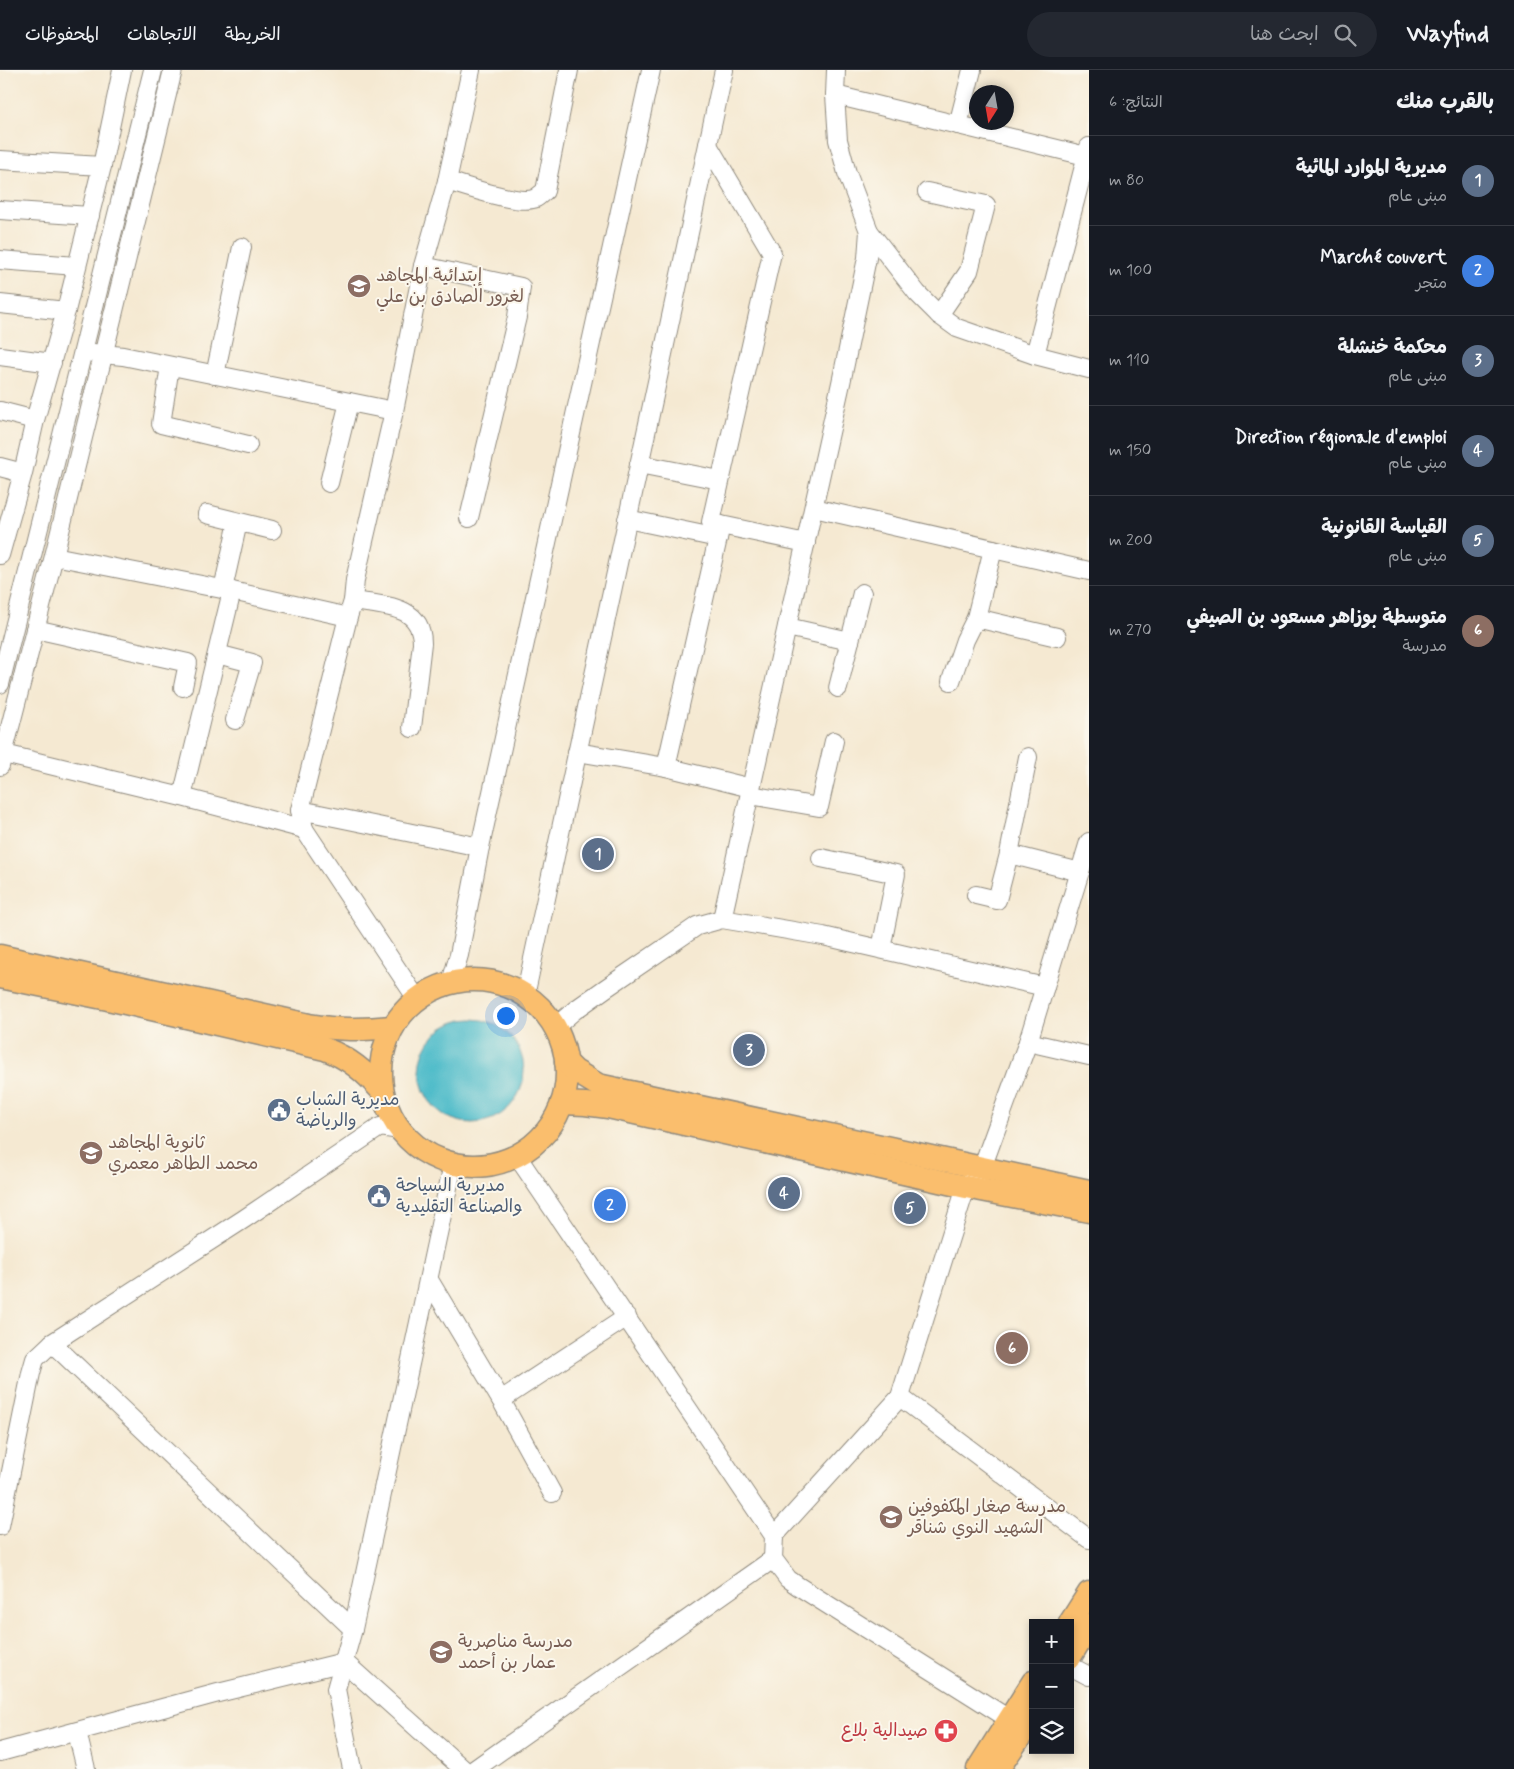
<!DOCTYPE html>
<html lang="ar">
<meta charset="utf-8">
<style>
:root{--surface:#171b24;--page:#242831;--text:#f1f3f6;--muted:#9ea1a6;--line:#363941;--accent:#db2777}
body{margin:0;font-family:Mynerve,"Playpen Sans Arabic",sans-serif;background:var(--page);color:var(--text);direction:rtl}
.controls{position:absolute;right:15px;bottom:15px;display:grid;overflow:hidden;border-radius:0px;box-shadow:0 2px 8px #0003}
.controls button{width:45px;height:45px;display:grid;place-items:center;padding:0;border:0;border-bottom:1px solid var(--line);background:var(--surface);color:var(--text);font:25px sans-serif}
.compass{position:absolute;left:969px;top:15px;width:45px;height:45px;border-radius:50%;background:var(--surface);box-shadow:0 2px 8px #0003;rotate:191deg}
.you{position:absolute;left:505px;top:945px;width:18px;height:18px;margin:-12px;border:4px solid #fff;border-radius:50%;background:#1a73e8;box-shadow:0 0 0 8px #1a73e833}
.badge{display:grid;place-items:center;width:32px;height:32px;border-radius:50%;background:var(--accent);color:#fff;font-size:16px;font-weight:700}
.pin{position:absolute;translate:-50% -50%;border:2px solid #fff;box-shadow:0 1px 5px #0006}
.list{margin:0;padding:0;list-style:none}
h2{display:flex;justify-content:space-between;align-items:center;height:65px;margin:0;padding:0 20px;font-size:21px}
h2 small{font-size:16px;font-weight:400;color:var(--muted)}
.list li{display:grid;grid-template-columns:32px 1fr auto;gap:15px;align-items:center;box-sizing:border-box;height:90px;padding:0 20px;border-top:1px solid var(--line)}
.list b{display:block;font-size:19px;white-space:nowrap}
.list p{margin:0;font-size:16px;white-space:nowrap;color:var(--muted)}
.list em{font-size:16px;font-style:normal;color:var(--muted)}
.icon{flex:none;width:28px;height:28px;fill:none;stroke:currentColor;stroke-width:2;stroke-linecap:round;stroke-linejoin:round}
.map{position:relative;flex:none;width:1089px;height:1699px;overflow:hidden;direction:ltr}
header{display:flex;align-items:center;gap:30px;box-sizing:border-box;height:70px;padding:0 25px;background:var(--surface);border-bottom:1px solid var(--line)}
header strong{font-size:24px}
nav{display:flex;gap:28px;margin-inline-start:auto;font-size:18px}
.search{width:350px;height:45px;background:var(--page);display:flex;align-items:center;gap:12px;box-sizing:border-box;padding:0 18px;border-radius:28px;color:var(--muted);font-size:19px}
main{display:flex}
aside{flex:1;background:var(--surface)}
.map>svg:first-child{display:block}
</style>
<header>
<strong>Wayfind</strong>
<div class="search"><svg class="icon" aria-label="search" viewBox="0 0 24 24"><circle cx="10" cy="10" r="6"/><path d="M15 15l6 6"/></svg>ابحث هنا</div>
<nav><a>الخريطة</a><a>الاتجاهات</a><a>المحفوظات</a></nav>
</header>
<main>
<aside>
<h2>بالقرب منك<small>النتائج: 6</small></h2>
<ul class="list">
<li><span class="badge" style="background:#5c6f8a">1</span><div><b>مديرية الموارد المائية</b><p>مبنى عام</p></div><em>80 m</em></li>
<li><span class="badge" style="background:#3f7fe0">2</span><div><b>Marché couvert</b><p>متجر</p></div><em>100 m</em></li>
<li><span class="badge" style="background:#5c6f8a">3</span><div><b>محكمة خنشلة</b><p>مبنى عام</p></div><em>110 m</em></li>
<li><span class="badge" style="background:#5c6f8a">4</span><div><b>Direction régionale d'emploi</b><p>مبنى عام</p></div><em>150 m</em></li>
<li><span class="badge" style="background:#5c6f8a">5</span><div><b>القياسة القانونية</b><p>مبنى عام</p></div><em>200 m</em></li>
<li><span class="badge" style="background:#8d6e63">6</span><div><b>متوسطة بوزاهر مسعود بن الصيفي</b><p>مدرسة</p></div><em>270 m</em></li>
</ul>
</aside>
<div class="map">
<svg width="1089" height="1699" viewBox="0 0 1089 1699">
<rect width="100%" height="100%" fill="#fbf7ec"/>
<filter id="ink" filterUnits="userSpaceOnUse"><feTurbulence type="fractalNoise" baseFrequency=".02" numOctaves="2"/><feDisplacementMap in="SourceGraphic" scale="10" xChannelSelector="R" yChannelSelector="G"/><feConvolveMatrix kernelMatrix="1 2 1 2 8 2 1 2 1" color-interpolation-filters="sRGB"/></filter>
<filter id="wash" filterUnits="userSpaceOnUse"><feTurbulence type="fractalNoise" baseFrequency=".0096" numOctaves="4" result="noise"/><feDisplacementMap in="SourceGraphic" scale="20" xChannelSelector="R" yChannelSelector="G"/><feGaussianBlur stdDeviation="1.12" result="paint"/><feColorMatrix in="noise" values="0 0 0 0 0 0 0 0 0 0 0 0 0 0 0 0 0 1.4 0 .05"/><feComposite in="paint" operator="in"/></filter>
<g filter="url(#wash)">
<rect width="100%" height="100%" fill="#f5e9d2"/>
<!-- water -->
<circle fill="#4ebbc9" stroke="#3c737a" cx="472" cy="1001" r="52"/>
</g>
<g filter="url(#ink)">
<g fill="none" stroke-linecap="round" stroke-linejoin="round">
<!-- minor casing -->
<g stroke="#908a7e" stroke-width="20">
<g id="minor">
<polyline points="836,0 835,25 838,70 847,103 869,161 917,223 939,245 957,258 1035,285 1089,299"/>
<polyline points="835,25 1086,86"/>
<polyline points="958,55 972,0"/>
<polyline points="708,75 772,183 711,452 721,455"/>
<polyline points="0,90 102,96"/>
<path d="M 447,111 C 465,116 520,136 536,128 C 539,126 542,123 545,121 L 569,0"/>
<polyline points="927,122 986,135 969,201 939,245"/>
<polyline points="0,140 90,146"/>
<polyline points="0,190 76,196"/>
<polyline points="423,196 521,217 517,247 469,448"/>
<polyline points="0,234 66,241"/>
<polyline points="93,283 123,286 394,341"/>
<polyline points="1035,285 1089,77"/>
<polyline points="0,286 52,293"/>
<polyline points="170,296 161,354 248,375"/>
<polyline points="215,305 242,177"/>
<polyline points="0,341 35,350"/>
<polyline points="639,394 720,410"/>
<polyline points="0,397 23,403"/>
<polyline points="329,413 349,332"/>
<polyline points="814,438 1089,501"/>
<polyline points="207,444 272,460"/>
<polyline points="627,449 718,468"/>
<polyline points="0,485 23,403 35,350 66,241 102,96 122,0"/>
<polyline points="54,486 232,521 348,547 353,531 355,510 394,341 423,196 447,111 471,0"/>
<polyline points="223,519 238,452"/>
<path d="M 353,531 C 382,536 422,534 422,573 L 412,658"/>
<polyline points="976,548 1057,567"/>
<polyline points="787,557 850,571"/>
<polyline points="35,559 188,593 183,617"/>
<polyline points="217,584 252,593 235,650"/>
<polyline points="951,611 965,570 976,548 993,479"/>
<polyline points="0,614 153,0"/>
<polyline points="838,618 862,523"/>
<polyline points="577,682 666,697 751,718"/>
<polyline points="0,683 182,727 304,759 300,740 480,777"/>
<polyline points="0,696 54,486 173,0"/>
<polyline points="666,697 721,455 806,473"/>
<polyline points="750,725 819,737 834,671"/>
<polyline points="182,727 232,521"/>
<polyline points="300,740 348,547"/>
<polyline points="304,759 417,929"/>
<polyline points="1009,784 1028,687"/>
<polyline points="821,788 896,804 881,879"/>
<polyline points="976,825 997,830 1009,784 1080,802"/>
<polyline points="722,849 841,313 867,188 869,161"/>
<polyline points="451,912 459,885 480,777 651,0"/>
<polyline points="525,926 724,0"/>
<polyline points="555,957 575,940 606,918 697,856 722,849 823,866 1045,917"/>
<polyline points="1028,972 1089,986"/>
<polyline points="517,1086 774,1466 773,1489 788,1509 798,1516 1009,1649"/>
<polyline points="429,1210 501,1330 552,1423"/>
<polyline points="52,1273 353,1559"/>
<polyline points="900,1327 1089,1469"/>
<polyline points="501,1330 627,1247"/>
<polyline points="0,1456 31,1303 35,1289 52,1273 244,1149 380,1057 400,1060"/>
<polyline points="774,1466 900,1327 966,1117 982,1098 1028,972 1089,772"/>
<polyline points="344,1592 463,1699"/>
<polyline points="1070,1596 1089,1606"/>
<polyline points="77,1662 86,1699"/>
<polyline points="0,1682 218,1623 344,1592"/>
<polyline points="352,1699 336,1619 353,1559 453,1094"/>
<polyline points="475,1699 773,1489"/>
</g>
</g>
<!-- major casing -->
<g stroke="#908a7e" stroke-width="25">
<g id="major">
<path d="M 0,886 L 309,955 C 339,960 362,960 392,957"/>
<path d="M 0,907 L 108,929 L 325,979 C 349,988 365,1002 382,1021"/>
<circle cx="474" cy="1003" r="93"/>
<polyline points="566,992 575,1001 598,1015 1089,1121"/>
<polyline points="562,1033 585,1034 608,1037 966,1117 1089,1141"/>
<polyline points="1070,1553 1089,1523"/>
<polyline points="1070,1587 1089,1555"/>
<polyline points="978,1699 1033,1612"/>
<polyline points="998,1699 1033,1648"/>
</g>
</g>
<!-- minor -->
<use href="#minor" stroke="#fff" stroke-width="18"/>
<!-- major -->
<use href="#major" stroke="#fabe6d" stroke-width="22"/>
</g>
</g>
<!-- icons -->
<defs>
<g id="school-disc" transform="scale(1.25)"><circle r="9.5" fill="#8d6e63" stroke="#fbf7ec"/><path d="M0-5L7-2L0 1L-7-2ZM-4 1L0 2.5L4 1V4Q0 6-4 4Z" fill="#fff"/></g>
<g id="civic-disc" transform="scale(1.25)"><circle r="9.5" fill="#5c6f8a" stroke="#fbf7ec"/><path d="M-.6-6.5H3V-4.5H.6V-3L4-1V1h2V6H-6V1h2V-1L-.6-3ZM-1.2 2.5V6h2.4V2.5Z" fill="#fff"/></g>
<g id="pharmacy-disc" transform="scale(1.25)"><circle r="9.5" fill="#e0444e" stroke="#fbf7ec"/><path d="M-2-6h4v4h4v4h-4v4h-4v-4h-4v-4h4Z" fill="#fff"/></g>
</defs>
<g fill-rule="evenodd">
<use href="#school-disc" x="359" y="216"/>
<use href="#civic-disc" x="279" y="1040"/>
<use href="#school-disc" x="91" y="1083"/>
<use href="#civic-disc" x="379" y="1126"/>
<use href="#school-disc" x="891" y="1447"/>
<use href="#school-disc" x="441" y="1582"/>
<use href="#pharmacy-disc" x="946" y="1661"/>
</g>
<g text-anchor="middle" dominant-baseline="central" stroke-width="4" stroke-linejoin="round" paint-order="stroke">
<!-- education labels -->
<g font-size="18" fill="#785e54" stroke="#fbf7ec" text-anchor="start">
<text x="376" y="206">إبتدائية المجاهد<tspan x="376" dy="21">لغرور الصادق بن علي</tspan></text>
<text x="108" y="1073">ثانوية المجاهد<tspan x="108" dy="21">محمد الطاهر معمري</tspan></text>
<text x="908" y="1437">مدرسة صغار المكفوفين<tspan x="908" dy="21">الشهيد النوي شناقر</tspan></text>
<text x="458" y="1572">مدرسة مناصرية<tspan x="458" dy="21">عمار بن أحمد</tspan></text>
</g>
<!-- service labels -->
<g font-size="18" fill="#4e5e75" stroke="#fbf7ec" text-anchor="start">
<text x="296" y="1030">مديرية الشباب<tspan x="296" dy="21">والرياضة</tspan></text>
<text x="396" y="1116">مديرية السياحة<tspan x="396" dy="21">والصناعة التقليدية</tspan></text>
</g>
<!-- health labels -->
<g font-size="18" fill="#be3a42" stroke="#fbf7ec" text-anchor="end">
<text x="928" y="1661">صيدالية بلاع</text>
</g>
</g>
</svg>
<div class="controls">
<button>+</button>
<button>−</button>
<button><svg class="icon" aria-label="layers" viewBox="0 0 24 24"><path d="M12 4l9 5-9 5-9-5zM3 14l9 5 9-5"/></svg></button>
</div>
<svg class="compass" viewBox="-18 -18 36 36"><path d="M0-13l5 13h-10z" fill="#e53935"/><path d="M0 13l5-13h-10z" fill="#9ea1a6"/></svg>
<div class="you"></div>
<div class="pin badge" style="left:598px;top:784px;background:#5c6f8a">1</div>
<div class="pin badge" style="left:610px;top:1135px;background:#3f7fe0">2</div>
<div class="pin badge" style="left:749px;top:980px;background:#5c6f8a">3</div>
<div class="pin badge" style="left:784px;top:1123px;background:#5c6f8a">4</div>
<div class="pin badge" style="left:910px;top:1138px;background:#5c6f8a">5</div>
<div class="pin badge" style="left:1012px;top:1278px;background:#8d6e63">6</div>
</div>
</main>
